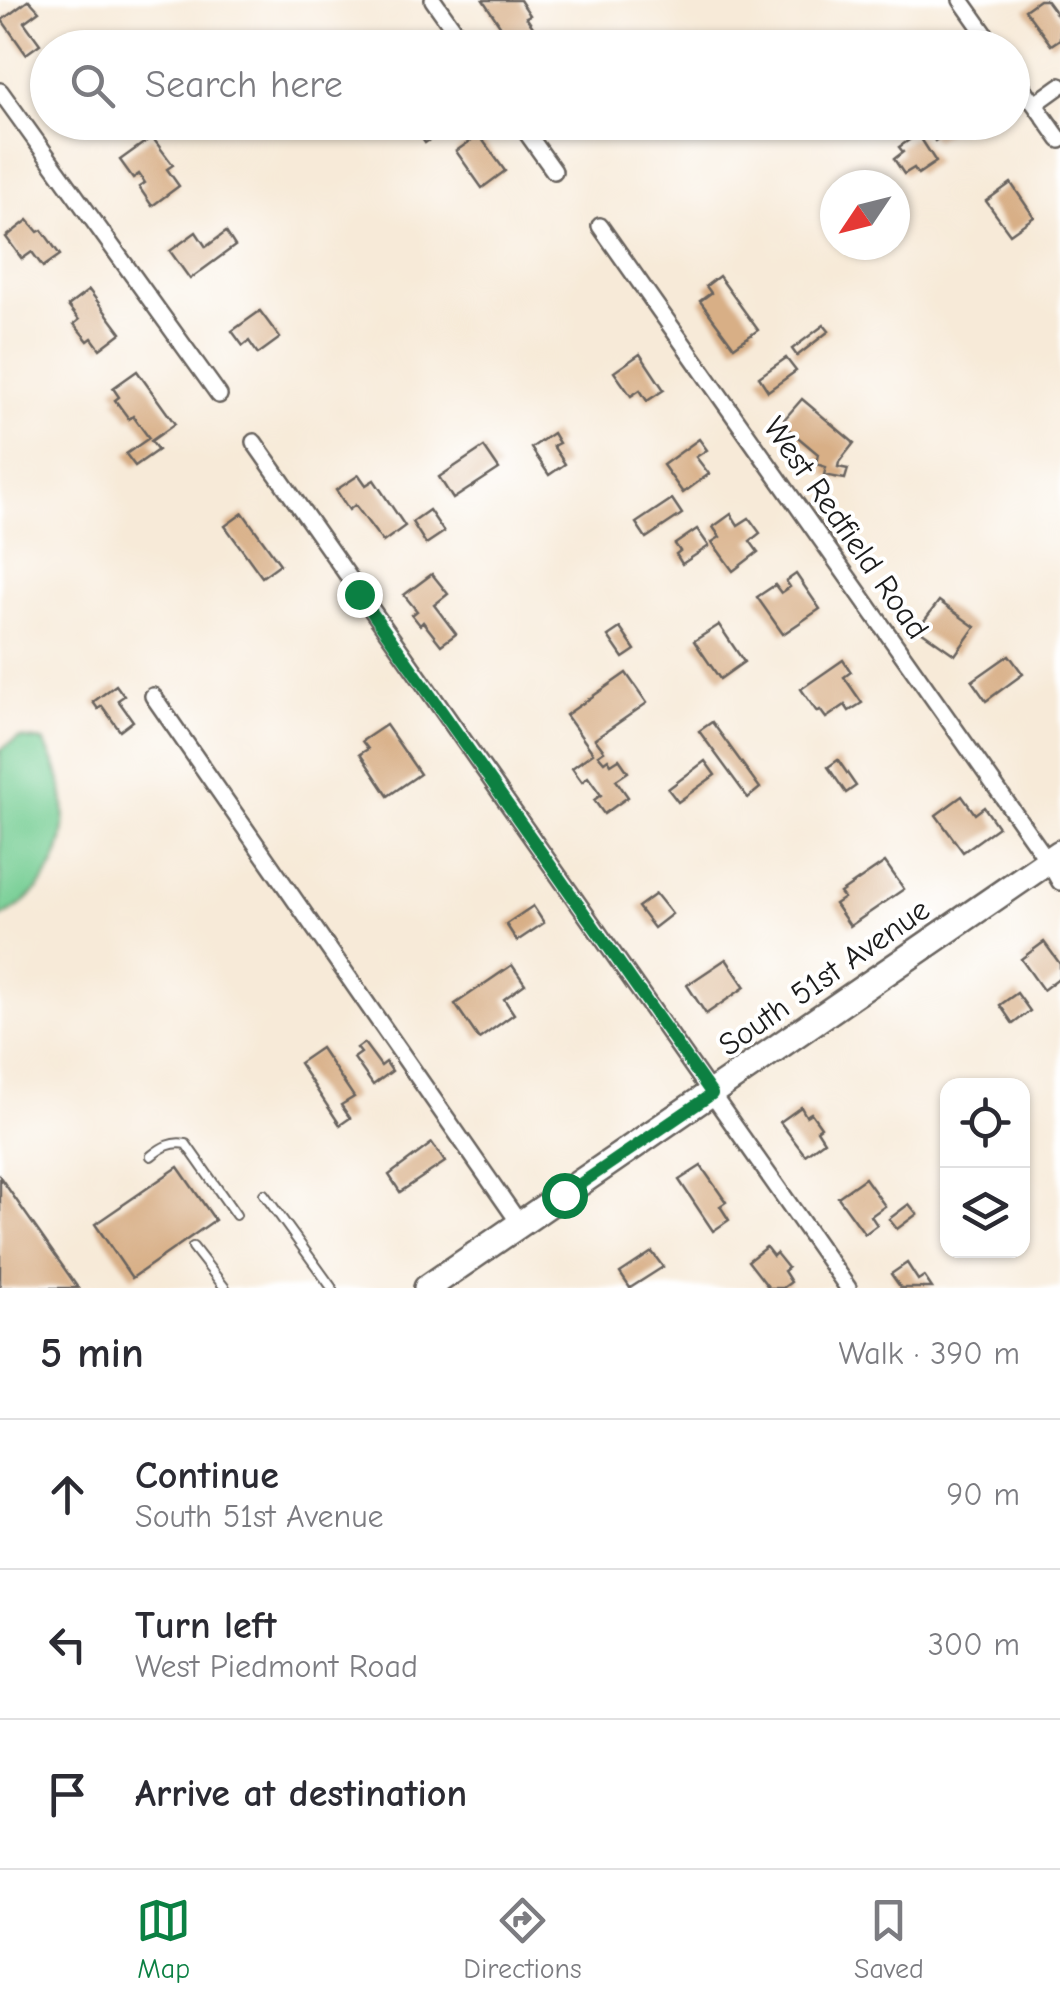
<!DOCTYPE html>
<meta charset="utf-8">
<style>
:root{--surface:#fff;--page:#f7f7f7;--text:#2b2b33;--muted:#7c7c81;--line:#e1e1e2;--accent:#0b8043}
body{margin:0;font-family:"Comic Neue",sans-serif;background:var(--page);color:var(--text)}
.controls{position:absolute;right:30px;bottom:30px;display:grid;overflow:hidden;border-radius:20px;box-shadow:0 2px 8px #0004}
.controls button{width:90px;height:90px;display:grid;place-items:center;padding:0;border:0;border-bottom:2px solid var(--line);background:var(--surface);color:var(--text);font:50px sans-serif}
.compass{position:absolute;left:820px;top:170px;width:90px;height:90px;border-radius:50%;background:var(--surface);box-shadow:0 2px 8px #0004;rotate:235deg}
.stop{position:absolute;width:30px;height:30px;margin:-22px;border:8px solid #0b8043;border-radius:50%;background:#fff}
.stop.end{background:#0b8043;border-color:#fff;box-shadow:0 2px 10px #0008}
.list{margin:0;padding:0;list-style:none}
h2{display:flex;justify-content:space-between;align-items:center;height:130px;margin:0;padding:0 40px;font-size:42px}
h2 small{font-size:32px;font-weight:400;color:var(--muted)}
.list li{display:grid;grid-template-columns:65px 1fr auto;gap:30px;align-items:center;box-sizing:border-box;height:150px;padding:0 40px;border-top:2px solid var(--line)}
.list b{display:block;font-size:38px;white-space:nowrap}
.list p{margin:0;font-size:32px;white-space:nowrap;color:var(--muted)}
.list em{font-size:32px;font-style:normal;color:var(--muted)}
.icon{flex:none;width:55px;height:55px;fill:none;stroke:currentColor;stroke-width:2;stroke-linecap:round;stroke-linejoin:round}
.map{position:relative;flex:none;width:1060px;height:1288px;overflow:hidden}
.search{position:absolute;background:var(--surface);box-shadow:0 2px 8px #0004;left:30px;right:30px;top:30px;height:110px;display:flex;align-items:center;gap:25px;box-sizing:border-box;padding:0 35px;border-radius:55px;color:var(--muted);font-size:38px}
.sheet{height:580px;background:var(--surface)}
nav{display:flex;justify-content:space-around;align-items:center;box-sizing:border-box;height:140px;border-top:2px solid var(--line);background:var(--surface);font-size:28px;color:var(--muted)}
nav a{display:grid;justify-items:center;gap:5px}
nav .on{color:var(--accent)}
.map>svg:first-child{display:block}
</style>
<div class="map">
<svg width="1060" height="1288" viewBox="0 0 1060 1288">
<rect width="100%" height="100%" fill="#fff"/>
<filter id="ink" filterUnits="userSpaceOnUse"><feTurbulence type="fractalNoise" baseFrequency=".01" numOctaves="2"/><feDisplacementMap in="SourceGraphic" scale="20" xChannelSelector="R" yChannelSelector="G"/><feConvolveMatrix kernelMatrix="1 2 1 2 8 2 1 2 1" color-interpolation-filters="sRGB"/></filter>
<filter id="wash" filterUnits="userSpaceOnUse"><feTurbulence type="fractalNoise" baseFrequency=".0048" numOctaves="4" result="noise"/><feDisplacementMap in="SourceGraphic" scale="40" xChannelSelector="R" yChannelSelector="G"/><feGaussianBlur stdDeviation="2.25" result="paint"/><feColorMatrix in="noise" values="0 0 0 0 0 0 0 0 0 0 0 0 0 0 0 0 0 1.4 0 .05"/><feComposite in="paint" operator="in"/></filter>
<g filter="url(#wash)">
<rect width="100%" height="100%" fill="#f7ead8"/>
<!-- green -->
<path fill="#75cd93" stroke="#487458" stroke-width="2.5" d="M 19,738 L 43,741 C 81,805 70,882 0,918 L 0,750 Z"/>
<g id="blocks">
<!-- building -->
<g fill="#d8af86">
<polygon points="29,0 39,11 24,22 40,44 26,54 2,20"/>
<polygon points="483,0 520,0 530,15 526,17 537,33 515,48"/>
<polygon points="1039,0 1046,0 1060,19 1060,39 1051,45 1025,10"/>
<polygon points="421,122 431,122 438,134 425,143 414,127"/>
<polygon points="933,122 960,122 935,141 926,128"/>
<polygon points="918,134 936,162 918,174 914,168 904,174 894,159 903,152 899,147"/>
<polygon points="479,135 505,171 482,188 456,151"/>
<polygon points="152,137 173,165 167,169 179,186 152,206 139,187 145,183 139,174 133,178 120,160"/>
<polygon points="1011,183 1034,217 1010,234 986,201"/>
<polygon points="28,220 38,232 42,230 60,255 43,267 32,252 22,259 6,237"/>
<polygon points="196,232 206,247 226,232 235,246 190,279 170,251"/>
<polygon points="719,276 758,330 734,347 700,301 711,293 706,286"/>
<polygon points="89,290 121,333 100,349 92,338 88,341 74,324 79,320 68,306"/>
<polygon points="260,311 280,338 258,354 249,341 243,346 232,331"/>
<polygon points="824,325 829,331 797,356 792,349"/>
<polygon points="640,354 664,390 647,401 640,390 631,396 614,372"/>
<polygon points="786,358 796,371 768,391 759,377"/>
<polygon points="137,371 175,424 151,441 158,450 135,466 126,454 149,438 133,416 129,419 115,400 119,397 113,388"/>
<polygon points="802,399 854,443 839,462 838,467 848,469 845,479 824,475 826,467 816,464 818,454 781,423"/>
<polygon points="553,433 559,443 553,446 565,464 549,475 531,448"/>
<polygon points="699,439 707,450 696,457 709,474 683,493 663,465"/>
<polygon points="484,447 499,469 453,499 439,477"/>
<polygon points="359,475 366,485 374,480 405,526 383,542 355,505 349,510 336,490"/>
<polygon points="672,499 682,514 646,538 636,523"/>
<polygon points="429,510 444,532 426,544 412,522"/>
<polygon points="243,513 280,564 262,577 225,526"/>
<polygon points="731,514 738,525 749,518 760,533 750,541 758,552 733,571 712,542 720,537 713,527"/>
<polygon points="697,529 709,546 682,564 676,554 680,551 675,544"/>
<polygon points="432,574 448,594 434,605 456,634 441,645 423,622 420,625 412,615 417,611 404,595"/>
<polygon points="796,574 820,609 783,634 757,597 775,585 781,593 790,587 786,581"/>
<polygon points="939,601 975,627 955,655 918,629"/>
<polygon points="719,625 744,662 720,679 694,641"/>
<polygon points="620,628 635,650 623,658 608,636"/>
<polygon points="1009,655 1023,674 986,701 972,681"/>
<polygon points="843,660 851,672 844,677 862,703 849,711 845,705 826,718 820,710 817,712 801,689"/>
<polygon points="626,673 647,703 595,739 604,751 598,755 604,762 608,759 611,764 619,759 628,772 616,780 628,797 604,814 594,800 601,795 588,777 582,782 572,768 593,753 566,715"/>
<polygon points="116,685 124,696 118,700 133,721 120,731 102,706 98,709 93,702"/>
<polygon points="712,722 760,788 748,798 699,731"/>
<polygon points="386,725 420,774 388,796 360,754 368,749 362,741"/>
<polygon points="838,760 856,786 846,793 828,767"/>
<polygon points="705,761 715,775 678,802 668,789"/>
<polygon points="962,796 975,814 984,807 998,827 963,852 936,815"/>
<polygon points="885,862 904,889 850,926 835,904 844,898 840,893"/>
<polygon points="656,894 672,914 654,928 638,907"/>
<polygon points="533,906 544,923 517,941 506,924"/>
<polygon points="1044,942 1060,964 1060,977 1043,990 1021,959"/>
<polygon points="726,959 745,987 706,1014 687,985"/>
<polygon points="512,965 525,984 504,999 514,1014 479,1039 455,1004"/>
<polygon points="1017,993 1030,1011 1013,1024 1000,1005"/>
<polygon points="364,1043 381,1066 386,1062 392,1071 373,1085 354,1058 361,1053 357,1048"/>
<polygon points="321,1048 354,1097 341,1105 350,1118 340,1125 299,1063"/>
<polygon points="801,1107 806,1116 811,1113 821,1127 817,1130 824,1141 805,1155 780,1122"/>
<polygon points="432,1143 445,1162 400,1192 389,1175"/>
<polygon points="701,1166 726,1202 720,1206 729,1220 713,1231 679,1180"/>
<polygon points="178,1167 215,1220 132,1278 95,1224"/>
<polygon points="0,1177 78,1288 0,1288"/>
<polygon points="865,1178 885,1206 871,1216 877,1225 865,1234 838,1197"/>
<polygon points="909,1204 917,1214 897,1229 889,1219"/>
<polygon points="766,1247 773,1256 776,1253 788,1268 784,1271 791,1282 783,1288 769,1288 748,1261"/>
<polygon points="652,1252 663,1267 630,1288 620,1273"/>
<polygon points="907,1263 918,1280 924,1276 932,1288 901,1288 891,1274"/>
</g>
</g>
</g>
<g filter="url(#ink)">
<use href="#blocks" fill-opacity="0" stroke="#69645e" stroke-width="2.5"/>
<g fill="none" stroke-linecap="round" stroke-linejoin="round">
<!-- service casing -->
<g stroke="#69645e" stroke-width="12">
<g id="service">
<path d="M 151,1156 C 162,1147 172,1141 186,1144 L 236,1215"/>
<polyline points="264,1194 332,1288"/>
<polyline points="193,1247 225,1288"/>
</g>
</g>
<!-- minor casing -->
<g stroke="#69645e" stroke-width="20">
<g id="minor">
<polyline points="433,0 467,48"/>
<polyline points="961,0 995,48"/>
<polyline points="1012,72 1060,140"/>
<polyline points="0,91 219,395"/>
<polyline points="1035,104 1060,86"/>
<polyline points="519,122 554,171"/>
<polyline points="600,226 1048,861 1060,882"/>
<polyline points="254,442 848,1288"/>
<polyline points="153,696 520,1224"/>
</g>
</g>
<!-- primary casing -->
<g stroke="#69645e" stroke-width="30">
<polyline id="primary" points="427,1288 1060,853"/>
</g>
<!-- service -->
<use href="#service" stroke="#fff" stroke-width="8"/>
<!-- minor -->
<use href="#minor" stroke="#fff" stroke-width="15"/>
<!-- primary -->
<use href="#primary" stroke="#fff" stroke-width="25"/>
</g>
</g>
<g fill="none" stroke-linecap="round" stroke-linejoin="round" filter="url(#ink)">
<!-- route -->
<polyline stroke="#0b8043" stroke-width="12" points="359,594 712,1094 564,1195"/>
</g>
<g text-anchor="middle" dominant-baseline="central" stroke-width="8" stroke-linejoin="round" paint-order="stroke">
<!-- street labels -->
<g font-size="32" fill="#1c1c1c" stroke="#fff">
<text transform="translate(846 528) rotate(55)">West Redfield Road</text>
<text transform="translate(824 977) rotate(-35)">South 51st Avenue</text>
</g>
</g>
</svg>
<div class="controls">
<button><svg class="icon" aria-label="locate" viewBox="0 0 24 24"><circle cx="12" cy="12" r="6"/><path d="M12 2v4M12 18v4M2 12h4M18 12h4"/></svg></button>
<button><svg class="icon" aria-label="layers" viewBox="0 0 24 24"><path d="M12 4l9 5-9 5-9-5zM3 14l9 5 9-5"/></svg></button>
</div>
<svg class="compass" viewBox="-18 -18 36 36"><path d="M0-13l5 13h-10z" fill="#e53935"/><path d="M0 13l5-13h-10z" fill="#7c7c81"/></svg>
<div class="stop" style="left:564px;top:1195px"></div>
<div class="stop end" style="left:359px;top:594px"></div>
<div class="search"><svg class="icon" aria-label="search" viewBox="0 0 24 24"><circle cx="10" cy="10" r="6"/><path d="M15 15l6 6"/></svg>Search here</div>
</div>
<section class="sheet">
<h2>5 min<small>Walk · 390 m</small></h2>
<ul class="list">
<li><svg class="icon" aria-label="ahead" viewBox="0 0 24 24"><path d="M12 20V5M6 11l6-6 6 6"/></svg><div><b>Continue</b><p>South 51st Avenue</p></div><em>90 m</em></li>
<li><svg class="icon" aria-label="left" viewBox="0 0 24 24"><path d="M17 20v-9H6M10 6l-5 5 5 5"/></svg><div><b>Turn left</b><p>West Piedmont Road</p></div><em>300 m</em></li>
<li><svg class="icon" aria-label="arrive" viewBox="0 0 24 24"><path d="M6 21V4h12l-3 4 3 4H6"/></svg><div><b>Arrive at destination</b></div></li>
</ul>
</section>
<nav>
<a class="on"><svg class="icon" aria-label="map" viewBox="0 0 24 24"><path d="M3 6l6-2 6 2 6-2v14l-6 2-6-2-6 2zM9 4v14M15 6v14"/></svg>Map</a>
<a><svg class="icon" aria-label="directions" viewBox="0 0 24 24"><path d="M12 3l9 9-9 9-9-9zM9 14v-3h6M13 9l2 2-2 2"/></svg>Directions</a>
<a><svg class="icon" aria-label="saved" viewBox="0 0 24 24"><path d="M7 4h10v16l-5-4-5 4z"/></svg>Saved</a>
</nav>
